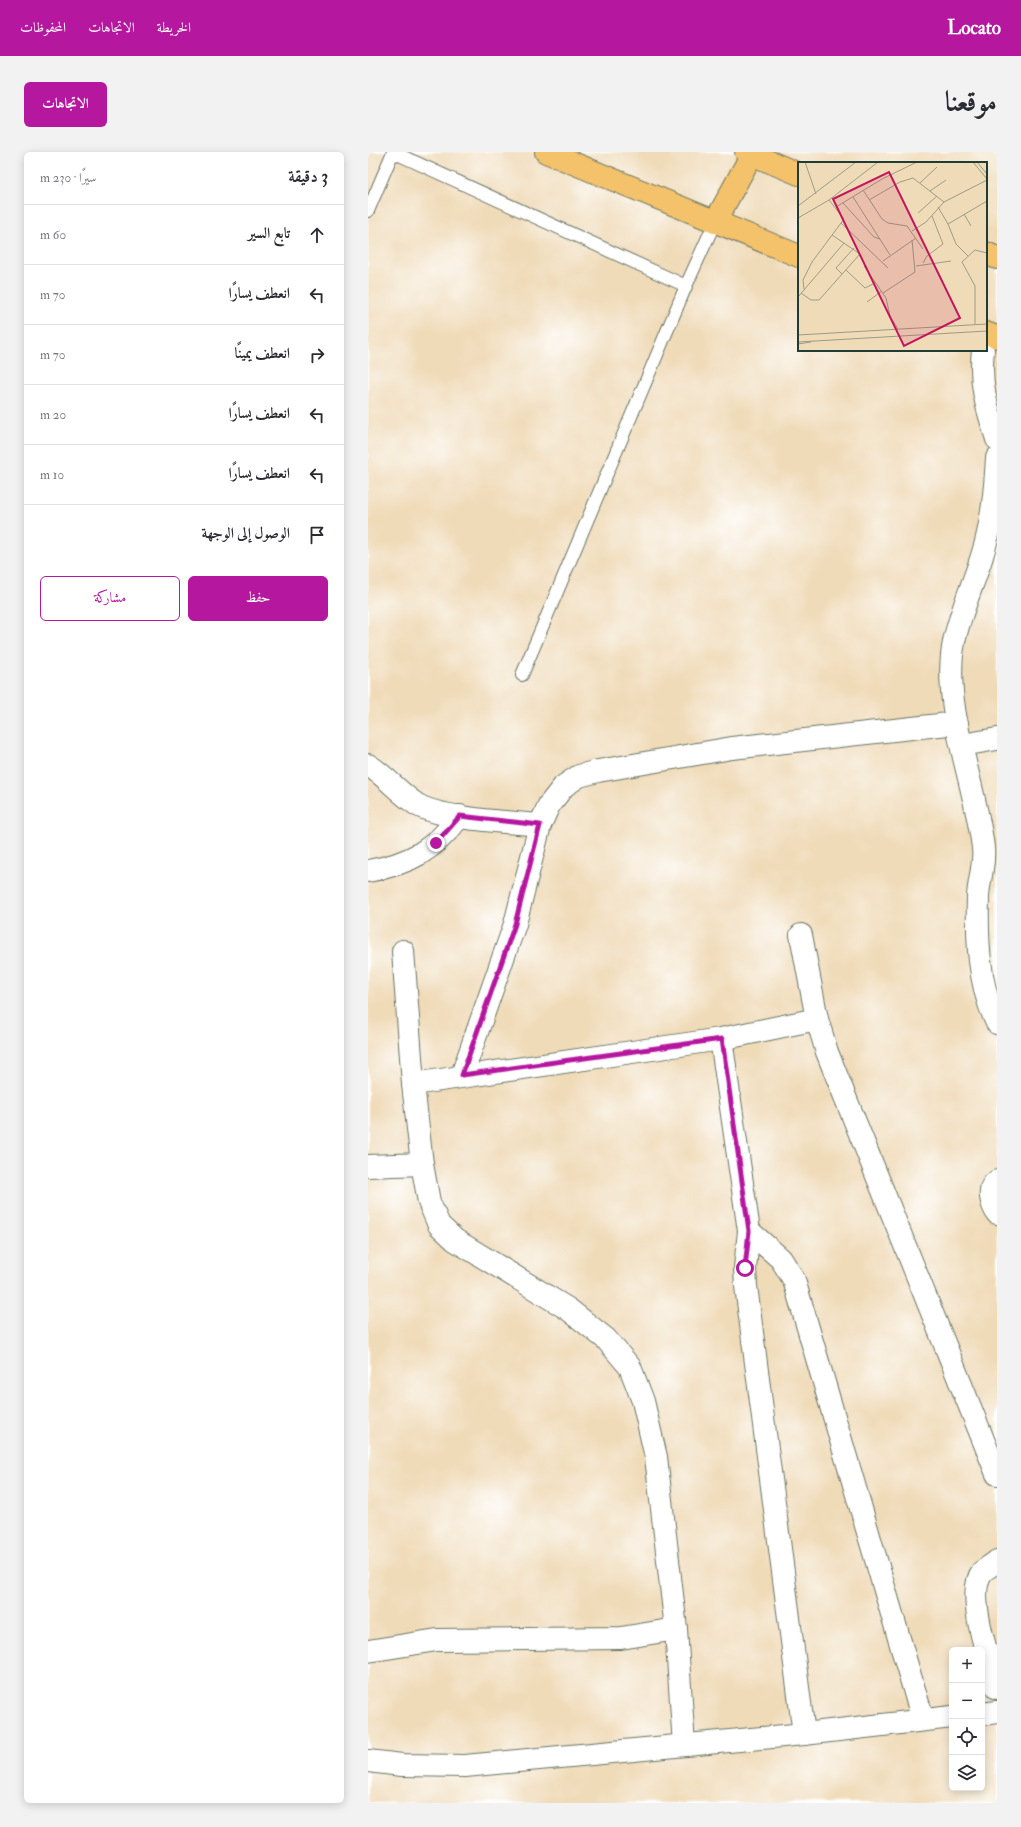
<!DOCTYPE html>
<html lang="ar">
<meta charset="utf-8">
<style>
:root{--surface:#fff;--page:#f2f2f3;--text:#2b2b33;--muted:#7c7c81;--line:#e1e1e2;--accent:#b5179e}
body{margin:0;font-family:"IM FELL Double Pica",Amiri,serif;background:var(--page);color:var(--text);direction:rtl}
.controls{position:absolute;right:12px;bottom:12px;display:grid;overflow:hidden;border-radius:6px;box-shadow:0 2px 10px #0003}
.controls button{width:36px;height:36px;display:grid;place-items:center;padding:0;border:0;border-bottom:1px solid var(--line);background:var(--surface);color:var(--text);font:20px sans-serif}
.stop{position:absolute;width:12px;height:12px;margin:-9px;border:3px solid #b5179e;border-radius:50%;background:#fff}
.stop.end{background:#b5179e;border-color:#fff;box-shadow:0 1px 4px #0008}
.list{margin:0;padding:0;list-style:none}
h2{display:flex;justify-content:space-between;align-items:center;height:52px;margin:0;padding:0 16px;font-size:17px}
h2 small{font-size:13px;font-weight:400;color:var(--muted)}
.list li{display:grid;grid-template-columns:26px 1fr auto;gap:12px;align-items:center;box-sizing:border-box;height:60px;padding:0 16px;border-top:1px solid var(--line)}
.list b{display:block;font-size:15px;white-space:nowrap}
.list em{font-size:13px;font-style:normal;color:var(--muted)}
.actions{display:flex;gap:8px;padding:12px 16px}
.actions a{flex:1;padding:9px 0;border:1px solid var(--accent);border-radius:6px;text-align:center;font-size:14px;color:var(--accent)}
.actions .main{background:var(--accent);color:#fff}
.icon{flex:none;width:22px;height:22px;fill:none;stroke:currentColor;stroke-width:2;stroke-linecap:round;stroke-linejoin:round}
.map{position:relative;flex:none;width:629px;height:1651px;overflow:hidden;direction:ltr;border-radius:6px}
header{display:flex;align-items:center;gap:24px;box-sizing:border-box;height:56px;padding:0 20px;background:var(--accent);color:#fff}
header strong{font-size:19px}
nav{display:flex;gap:22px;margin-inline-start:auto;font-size:14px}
.intro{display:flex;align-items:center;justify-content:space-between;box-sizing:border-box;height:96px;padding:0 24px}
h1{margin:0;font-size:28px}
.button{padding:10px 18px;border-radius:6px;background:var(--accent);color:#fff;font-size:14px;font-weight:700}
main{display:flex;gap:24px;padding:0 24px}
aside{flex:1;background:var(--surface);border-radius:6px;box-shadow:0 2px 10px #0003}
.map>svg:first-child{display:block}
</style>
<header>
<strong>Locato</strong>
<nav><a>الخريطة</a><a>الاتجاهات</a><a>المحفوظات</a></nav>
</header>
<div class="intro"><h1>موقعنا</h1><a class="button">الاتجاهات</a></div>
<main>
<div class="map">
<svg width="629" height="1651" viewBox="0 0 629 1651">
<rect width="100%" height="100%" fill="#fff"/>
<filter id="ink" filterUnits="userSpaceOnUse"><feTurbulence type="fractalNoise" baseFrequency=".025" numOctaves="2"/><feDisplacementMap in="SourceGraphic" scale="8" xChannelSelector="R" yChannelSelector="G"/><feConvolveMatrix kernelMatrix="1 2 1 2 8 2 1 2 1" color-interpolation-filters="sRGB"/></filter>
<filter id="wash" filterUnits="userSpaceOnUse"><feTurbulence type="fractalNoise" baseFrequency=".012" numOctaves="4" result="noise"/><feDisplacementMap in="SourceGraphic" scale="16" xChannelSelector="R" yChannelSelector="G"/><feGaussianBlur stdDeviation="0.9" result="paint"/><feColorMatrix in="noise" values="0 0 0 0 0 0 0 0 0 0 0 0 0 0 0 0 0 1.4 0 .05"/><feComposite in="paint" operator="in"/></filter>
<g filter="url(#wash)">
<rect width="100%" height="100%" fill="#f0dbb9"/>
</g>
<g filter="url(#ink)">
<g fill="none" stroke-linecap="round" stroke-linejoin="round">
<!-- service casing -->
<g stroke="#687463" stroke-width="14">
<g id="service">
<polyline points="25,0 318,134"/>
<polyline points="0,59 25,0"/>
<polyline points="154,523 318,134 347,70"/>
</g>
</g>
<!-- minor casing -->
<g stroke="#687463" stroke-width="24">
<g id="minor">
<path d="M 615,198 C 611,232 619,256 629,287"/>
<path d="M 629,306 C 627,339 624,373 614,404 C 605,433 592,461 586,490 C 573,554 608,632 615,696 C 617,711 611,728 610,744 C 609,786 610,833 629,871"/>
<polyline points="594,593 629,587"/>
<path d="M 0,613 C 18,624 30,640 48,652 C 71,667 142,670 172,673"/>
<path d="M 0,719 C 42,712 66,698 92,664"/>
<polyline points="433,783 449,867 459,900 629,1322"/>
<polyline points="35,799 45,932 54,1012 61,1050 71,1073 87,1088 200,1157 238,1187 262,1215 275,1249 288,1305 308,1477 316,1593"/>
<polyline points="353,887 381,1079 377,1116 378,1134 436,1582"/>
<polyline points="94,923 147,772 172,673 181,653 196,634 211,624 230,619 364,596 589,571"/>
<polyline points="45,932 353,887 449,867"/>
<polyline points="0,1014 54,1012"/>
<path d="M 629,1029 C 618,1036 624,1053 629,1061"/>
<polyline points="381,1079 413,1107 426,1128 555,1568"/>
<path d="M 629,1409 C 625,1413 618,1416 614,1420 C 597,1443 622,1510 629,1536"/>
<polyline points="0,1499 69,1488 253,1486 308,1477"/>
<polyline points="614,1562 629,1560"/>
<polyline points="0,1609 34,1613 97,1614 436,1582 584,1565"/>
</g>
</g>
<!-- primary casing -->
<g stroke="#687463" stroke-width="24">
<g id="primary">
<polyline points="178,0 431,104"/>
<polyline points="378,0 431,22"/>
<polyline points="347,70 384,2"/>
<polyline points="618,101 629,106"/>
<polyline points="618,181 629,185"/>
</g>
</g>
<!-- service -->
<use href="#service" stroke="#fff" stroke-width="12"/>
<!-- minor -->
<use href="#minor" stroke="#fff" stroke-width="22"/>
<!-- primary -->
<use href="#primary" stroke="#f3c26a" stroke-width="22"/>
</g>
</g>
<g fill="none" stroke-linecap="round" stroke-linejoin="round" filter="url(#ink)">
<!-- route -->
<polyline stroke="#b5179e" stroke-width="5" points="68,691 92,664 172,673 147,772 94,923 354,887 381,1079 377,1116"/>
</g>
<!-- overview -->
<g transform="translate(430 10)">
<rect width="189" height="189" fill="#f0dbb9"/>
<path fill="none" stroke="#9c9c84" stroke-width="1" d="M 7,0 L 18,32M 175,0 L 189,17M 179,0 L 189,12M 122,21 L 139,5M 65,28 L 84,57 L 90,61 L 109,64 L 125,87M 132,29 L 148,18M 55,35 L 92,93M 71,38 L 102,20 L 115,16 L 146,40M 45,41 L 76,75 L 82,77M 0,44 L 58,0M 38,45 L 84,17 L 119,0M 140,45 L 150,62 L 158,82 L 170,94M 120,51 L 139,34M 166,52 L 173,64M 0,56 L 31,38 L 80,0M 43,61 L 90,106M 150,62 L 189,39M 114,69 L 128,60 L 146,40 L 189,18M 85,99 L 118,76M 125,101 L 129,94 L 145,82 L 134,54M 66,104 L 88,136 L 92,154 L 100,167M 118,104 L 153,99M 48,108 L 67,126 L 77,121M 44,112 L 38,106 L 56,86M 6,127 L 5,118 L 14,100 L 46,57 L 31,38M 3,131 L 13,138 L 21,138 L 62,92 L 34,73M 85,131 L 117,110 L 114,78M 0,135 L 46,81M 69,140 L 84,129M 177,162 L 177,124 L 164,100 L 177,88 L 189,91M 0,173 L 189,162M 0,180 L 189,169M 0,182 L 13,180"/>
<path fill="#c2185b" fill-opacity="0.15" stroke="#c2185b" stroke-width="2" d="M 91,10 L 162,156 L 106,184 L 35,37 Z"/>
<rect width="189" height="189" fill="none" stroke="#1f3d34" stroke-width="2"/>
</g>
</svg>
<div class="controls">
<button>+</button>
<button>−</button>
<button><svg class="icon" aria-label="locate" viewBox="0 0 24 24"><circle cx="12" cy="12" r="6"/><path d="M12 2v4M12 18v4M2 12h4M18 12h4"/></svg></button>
<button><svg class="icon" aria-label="layers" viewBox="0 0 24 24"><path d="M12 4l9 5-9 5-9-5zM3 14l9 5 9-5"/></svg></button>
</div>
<div class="stop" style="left:377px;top:1116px"></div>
<div class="stop end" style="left:68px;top:691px"></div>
</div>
<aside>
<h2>3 دقيقة<small>سيرًا · 230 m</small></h2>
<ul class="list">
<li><svg class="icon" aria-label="ahead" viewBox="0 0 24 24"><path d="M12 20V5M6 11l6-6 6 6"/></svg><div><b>تابع السير</b></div><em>60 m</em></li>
<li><svg class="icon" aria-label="left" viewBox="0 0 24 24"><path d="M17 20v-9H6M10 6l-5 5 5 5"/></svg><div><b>انعطف يسارًا</b></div><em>70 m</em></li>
<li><svg class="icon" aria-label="right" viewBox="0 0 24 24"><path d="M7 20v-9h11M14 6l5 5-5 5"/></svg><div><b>انعطف يمينًا</b></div><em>70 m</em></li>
<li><svg class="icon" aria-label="left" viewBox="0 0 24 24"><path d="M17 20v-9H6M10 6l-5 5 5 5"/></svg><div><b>انعطف يسارًا</b></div><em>20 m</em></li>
<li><svg class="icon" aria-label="left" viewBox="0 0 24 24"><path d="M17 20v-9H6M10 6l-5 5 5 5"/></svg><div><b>انعطف يسارًا</b></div><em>10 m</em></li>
<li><svg class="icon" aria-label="arrive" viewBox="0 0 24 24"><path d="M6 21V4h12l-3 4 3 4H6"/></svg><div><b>الوصول إلى الوجهة</b></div></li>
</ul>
<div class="actions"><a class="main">حفظ</a><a>مشاركة</a></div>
</aside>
</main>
